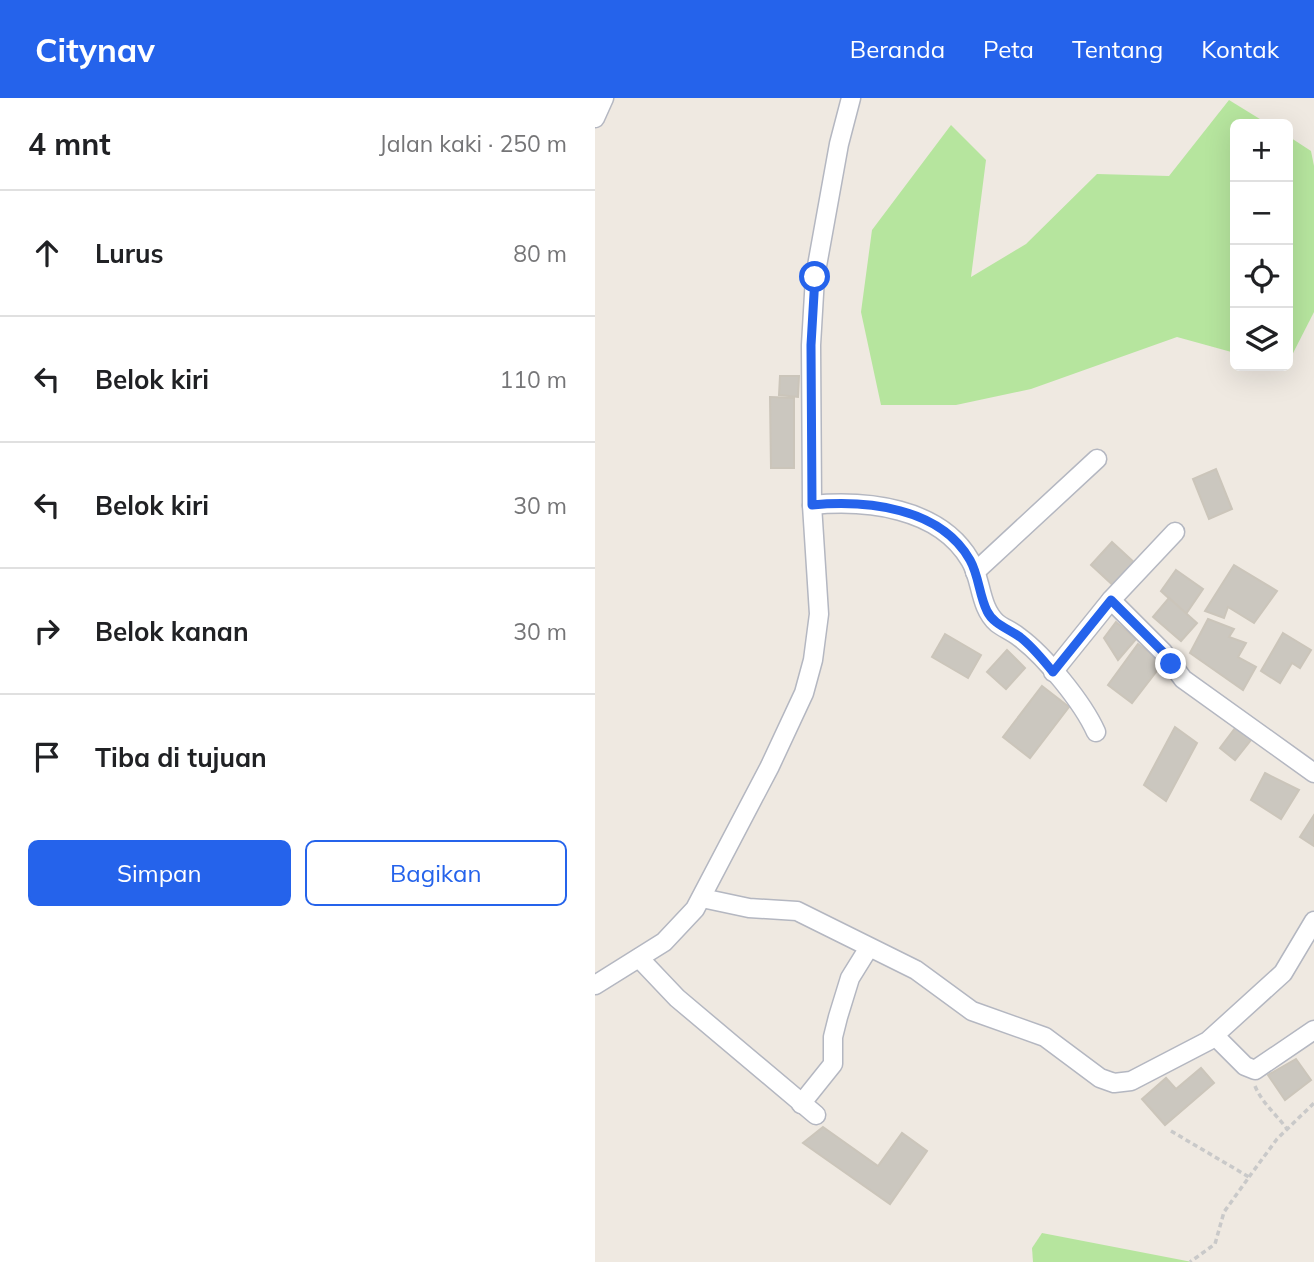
<!DOCTYPE html>
<html lang="id">
<meta charset="utf-8">
<style>
:root{--surface:#fff;--page:#f2f2f2;--text:#202124;--muted:#757577;--line:#e0e0e0;--accent:#2563eb}
body{margin:0;font-family:Mulish,sans-serif;background:var(--page);color:var(--text)}
.controls{position:absolute;right:21px;top:21px;display:grid;overflow:hidden;border-radius:10px;box-shadow:0 7px 28px #0002}
.controls button{width:63px;height:63px;display:grid;place-items:center;padding:0;border:0;border-bottom:2px solid var(--line);background:var(--surface);color:var(--text);font:35px sans-serif}
.stop{position:absolute;width:21px;height:21px;margin:-16px;border:5px solid #2563eb;border-radius:50%;background:#fff}
.stop.end{background:#2563eb;border-color:#fff;box-shadow:0 2px 7px #0008}
.list{margin:0;padding:0;list-style:none}
h2{display:flex;justify-content:space-between;align-items:center;height:91px;margin:0;padding:0 28px;font-size:30px}
h2 small{font-size:23px;font-weight:400;color:var(--muted)}
.list li{display:grid;grid-template-columns:46px 1fr auto;gap:21px;align-items:center;box-sizing:border-box;height:126px;padding:0 28px;border-top:2px solid var(--line)}
.list b{display:block;font-size:26px;white-space:nowrap}
.list em{font-size:23px;font-style:normal;color:var(--muted)}
.actions{display:flex;gap:14px;padding:21px 28px}
.actions a{flex:1;padding:16px 0;border:2px solid var(--accent);border-radius:10px;text-align:center;font-size:24px;color:var(--accent)}
.actions .main{background:var(--accent);color:#fff}
.icon{flex:none;width:38px;height:38px;fill:none;stroke:currentColor;stroke-width:2;stroke-linecap:round;stroke-linejoin:round}
.map{position:relative;flex:none;width:719px;height:1164px;overflow:hidden}
header{display:flex;align-items:center;gap:42px;box-sizing:border-box;height:98px;padding:0 35px;background:var(--accent);color:#fff}
header strong{font-size:33px}
nav{display:flex;gap:38px;margin-inline-start:auto;font-size:24px}
main{display:flex}
aside{flex:1;background:var(--surface)}
.map>svg:first-child{display:block}
</style>
<header>
<strong>Citynav</strong>
<nav><a>Beranda</a><a>Peta</a><a>Tentang</a><a>Kontak</a></nav>
</header>
<main>
<aside>
<h2>4 mnt<small>Jalan kaki · 250 m</small></h2>
<ul class="list">
<li><svg class="icon" aria-label="ahead" viewBox="0 0 24 24"><path d="M12 20V5M6 11l6-6 6 6"/></svg><div><b>Lurus</b></div><em>80 m</em></li>
<li><svg class="icon" aria-label="left" viewBox="0 0 24 24"><path d="M17 20v-9H6M10 6l-5 5 5 5"/></svg><div><b>Belok kiri</b></div><em>110 m</em></li>
<li><svg class="icon" aria-label="left" viewBox="0 0 24 24"><path d="M17 20v-9H6M10 6l-5 5 5 5"/></svg><div><b>Belok kiri</b></div><em>30 m</em></li>
<li><svg class="icon" aria-label="right" viewBox="0 0 24 24"><path d="M7 20v-9h11M14 6l5 5-5 5"/></svg><div><b>Belok kanan</b></div><em>30 m</em></li>
<li><svg class="icon" aria-label="arrive" viewBox="0 0 24 24"><path d="M6 21V4h12l-3 4 3 4H6"/></svg><div><b>Tiba di tujuan</b></div></li>
</ul>
<div class="actions"><a class="main">Simpan</a><a>Bagikan</a></div>
</aside>
<div class="map">
<svg width="719" height="1164" viewBox="0 0 719 1164">
<rect width="100%" height="100%" fill="#efe9e1"/>
<!-- green -->
<g fill="#b6e59e">
<polygon points="634,2 673,26 640,26 640,255 582,239 436,291 361,307 286,307 266,214 277,132 356,27 391,62 376,179 431,146 502,76 574,78"/>
<polygon points="693,38 716,53 719,68 719,214 693,265"/>
<polygon points="447,1135 597,1164 438,1164 437,1150"/>
</g>
<!-- building -->
<g fill="#cbc7bf" stroke="#cbc5ba" stroke-width="2">
<polygon points="185,278 204,278 203,299 184,297"/>
<polygon points="175,299 199,300 199,370 176,370"/>
<polygon points="621,371 637,411 614,421 598,381"/>
<polygon points="517,444 542,467 521,490 496,467"/>
<polygon points="639,467 682,493 659,525 633,509 629,520 610,513"/>
<polygon points="581,472 608,491 591,516 566,493"/>
<polygon points="574,500 602,525 586,543 558,519"/>
<polygon points="613,521 639,531 634,539 651,545 643,559 661,569 648,592 595,555"/>
<polygon points="521,524 541,541 523,562 509,540"/>
<polygon points="688,535 716,552 705,570 697,565 685,585 666,573"/>
<polygon points="350,536 386,557 373,580 337,559"/>
<polygon points="543,546 568,565 537,605 513,587"/>
<polygon points="412,552 430,570 411,591 392,574"/>
<polygon points="447,588 474,609 435,660 408,639"/>
<polygon points="644,625 660,637 640,662 625,650"/>
<polygon points="580,629 602,645 571,703 549,687"/>
<polygon points="670,675 704,692 686,721 656,702"/>
<polygon points="719,717 719,748 705,739"/>
<polygon points="701,961 716,982 690,1002 673,977"/>
<polygon points="606,970 619,985 570,1027 547,1001 571,980 581,991"/>
<polygon points="228,1029 283,1068 307,1035 332,1053 295,1106 208,1045"/>
</g>
<g fill="none" stroke-linecap="round" stroke-linejoin="round">
<!-- minor casing -->
<g stroke="#b4b7c1" stroke-width="21">
<g id="minor">
<polyline points="0,20 9,0"/>
<path d="M 217,407 C 271,402 344,409 375,462 C 387,481 384,509 402,525 C 408,530 417,533 424,539 C 450,558 488,605 501,634"/>
<polyline points="380,474 502,361"/>
<polyline points="516,502 580,434"/>
<polyline points="458,574 516,502 568,554 588,581 719,675"/>
<polyline points="107,800 154,810 202,813 321,872 377,913 450,939 505,980 519,985 536,983 613,943 688,875 719,823"/>
<polyline points="44,860 82,900 221,1017"/>
<polyline points="0,887 69,844 100,811 175,668 209,595 218,562 224,516 217,407 216,247 220,179 244,46 256,0"/>
<polyline points="620,938 650,968 660,972 719,932"/>
<polyline points="206,1006 238,966 238,939 243,919 255,880 273,851"/>
</g>
</g>
<!-- path -->
<g stroke="#c9c9c9" stroke-width="3.5" stroke-dasharray="5 3.5" stroke-linecap="butt">
<path d="M 660,988 C 667,1005 681,1016 692,1031"/>
<polyline points="576,1033 654,1079 629,1114 620,1146 595,1164"/>
<polyline points="654,1079 682,1041 719,1005"/>
</g>
<!-- minor -->
<use href="#minor" stroke="#fff" stroke-width="18"/>
</g>
<g fill="none" stroke-linecap="round" stroke-linejoin="round">
<!-- route -->
<path stroke="#2563eb" stroke-width="9" d="M 220,179 L 216,247 L 217,407 C 271,402 345,409 375,462 C 384,478 384,497 392,513 C 398,526 414,531 425,539 C 438,549 448,562 458,574 L 516,502 L 568,554 L 576,566"/>
</g>
</svg>
<div class="controls">
<button>+</button>
<button>−</button>
<button><svg class="icon" aria-label="locate" viewBox="0 0 24 24"><circle cx="12" cy="12" r="6"/><path d="M12 2v4M12 18v4M2 12h4M18 12h4"/></svg></button>
<button><svg class="icon" aria-label="layers" viewBox="0 0 24 24"><path d="M12 4l9 5-9 5-9-5zM3 14l9 5 9-5"/></svg></button>
</div>
<div class="stop" style="left:220px;top:179px"></div>
<div class="stop end" style="left:576px;top:566px"></div>
</div>
</main>
